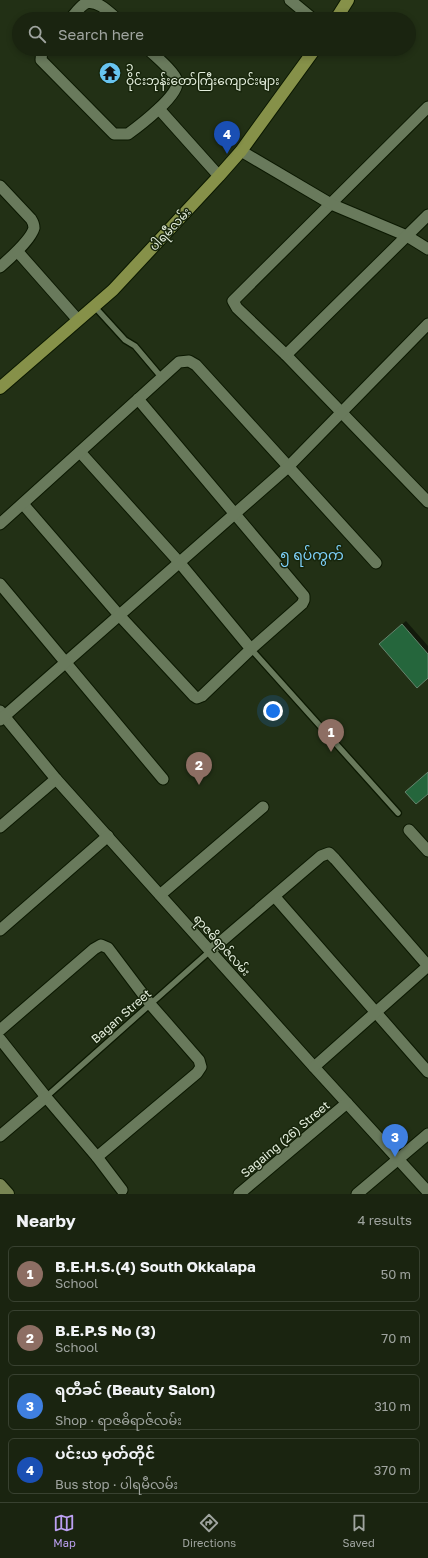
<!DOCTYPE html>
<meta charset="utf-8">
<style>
:root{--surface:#1a2410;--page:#232c19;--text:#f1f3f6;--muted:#9fa49f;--line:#384130;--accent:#bca0f2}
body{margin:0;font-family:"Golos Text","Noto Sans Myanmar",sans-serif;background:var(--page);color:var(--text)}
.you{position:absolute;left:273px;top:711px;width:14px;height:14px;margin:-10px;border:3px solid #fff;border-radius:50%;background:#1a73e8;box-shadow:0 0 0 6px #1a73e833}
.badge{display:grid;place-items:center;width:26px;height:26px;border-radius:50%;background:var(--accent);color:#fff;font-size:13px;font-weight:700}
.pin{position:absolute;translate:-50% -33px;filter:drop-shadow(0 1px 2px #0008)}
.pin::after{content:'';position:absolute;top:21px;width:14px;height:12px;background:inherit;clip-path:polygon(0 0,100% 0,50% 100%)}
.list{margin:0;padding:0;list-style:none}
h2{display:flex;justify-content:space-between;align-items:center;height:52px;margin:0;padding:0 16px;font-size:17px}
h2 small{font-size:13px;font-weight:400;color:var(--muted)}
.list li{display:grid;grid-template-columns:26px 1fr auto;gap:12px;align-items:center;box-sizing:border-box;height:56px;margin:0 8px 8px;padding:0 8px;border:1px solid var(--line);border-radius:6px}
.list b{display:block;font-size:15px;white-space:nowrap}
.list p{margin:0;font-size:13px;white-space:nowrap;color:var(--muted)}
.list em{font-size:13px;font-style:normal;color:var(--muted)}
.icon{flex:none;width:22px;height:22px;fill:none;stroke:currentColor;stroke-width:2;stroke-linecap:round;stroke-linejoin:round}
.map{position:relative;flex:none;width:428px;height:1194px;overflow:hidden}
.search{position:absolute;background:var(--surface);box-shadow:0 2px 6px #0003;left:12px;right:12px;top:12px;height:44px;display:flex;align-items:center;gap:10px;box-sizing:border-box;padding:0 14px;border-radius:22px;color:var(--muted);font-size:15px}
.sheet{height:308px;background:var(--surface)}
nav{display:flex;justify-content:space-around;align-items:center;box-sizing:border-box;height:56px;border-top:1px solid var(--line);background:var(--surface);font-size:11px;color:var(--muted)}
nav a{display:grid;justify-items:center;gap:2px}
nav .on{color:var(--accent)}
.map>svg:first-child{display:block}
</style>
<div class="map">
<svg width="428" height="1194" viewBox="0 0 428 1194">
<rect width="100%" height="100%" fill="#223015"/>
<!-- shadow -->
<polygon fill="#0007" points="406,621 428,646 428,676 384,640"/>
<!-- building -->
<g fill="#25663c" stroke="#65846d">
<polygon points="402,624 428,654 428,678 417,688 379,644"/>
<polygon points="428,772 428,794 416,804 405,792"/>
</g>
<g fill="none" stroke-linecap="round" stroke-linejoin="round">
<!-- service casing -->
<g stroke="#0b1801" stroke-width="8">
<g id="service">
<polyline points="94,306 125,340 135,346 162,378"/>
<polyline points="251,649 398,813"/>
<polyline points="46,1097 210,951"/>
</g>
</g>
<!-- minor casing -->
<g stroke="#0b1801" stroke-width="13">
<g id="minor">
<polyline points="290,0 313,19"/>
<path d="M 70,19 C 75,14 80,6 86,3 C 98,0 109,12 117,19"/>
<path d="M 42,49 L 41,60 L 114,134 L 128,134 C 139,126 181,94 177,81 C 175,72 155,56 148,49"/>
<polyline points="428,107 233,301 237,308 286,355 428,502"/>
<polyline points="159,109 219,176"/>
<polyline points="241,151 331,204 407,236 428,249"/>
<path d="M 0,186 L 31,219 C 33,222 34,225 34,228 C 31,240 9,259 0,267"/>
<polyline points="18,252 78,320"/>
<polyline points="286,355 428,215"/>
<polyline points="80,452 179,562 251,649"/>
<polyline points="23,504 119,615 194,696 197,698 202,696 251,649 302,604 304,600 304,596 138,399"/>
<polyline points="0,524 179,362 189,361 196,365 376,563"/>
<polyline points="0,584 163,779"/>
<polyline points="0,711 56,779 314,1067 428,1192"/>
<polyline points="0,720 288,467 428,324"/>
<polyline points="0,827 56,779"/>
<polyline points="409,830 428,851"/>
<polyline points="160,895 263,807"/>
<polyline points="275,897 428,1072"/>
<polyline points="0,930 108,836"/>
<polyline points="210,951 321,856 329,853 335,859 428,966"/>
<polyline points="0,1030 94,949 101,945 108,948 151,1005 199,1060 201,1067 197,1073 97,1157"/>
<polyline points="0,1039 46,1097 97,1157 122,1190"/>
<polyline points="314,1067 428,966"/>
<polyline points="0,1136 46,1097"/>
<polyline points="239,1194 347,1103"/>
<polyline points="357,1194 428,1134"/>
</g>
</g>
<!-- secondary casing -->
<g stroke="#0b1801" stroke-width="14">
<polyline id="secondary" points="0,1185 8,1194"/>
</g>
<!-- primary casing -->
<g stroke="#0b1801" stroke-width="14">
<g id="primary">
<polyline points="336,19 348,0"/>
<polyline points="0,388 113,290 219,176 241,151 315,49"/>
</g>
</g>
<!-- service -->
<use href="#service" stroke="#697a5c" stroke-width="5.5"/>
<!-- minor -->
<use href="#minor" stroke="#697a5c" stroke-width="11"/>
<!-- secondary -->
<use href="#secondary" stroke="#788553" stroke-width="12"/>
<!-- primary -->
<use href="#primary" stroke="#869149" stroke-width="12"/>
</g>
<!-- icons -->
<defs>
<g id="temple-disc" transform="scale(1.15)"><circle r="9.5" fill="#68c4f0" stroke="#18260c"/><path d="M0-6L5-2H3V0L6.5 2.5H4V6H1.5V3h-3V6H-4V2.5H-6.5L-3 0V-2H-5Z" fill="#111"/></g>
</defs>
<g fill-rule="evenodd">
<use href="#temple-disc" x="110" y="73"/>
</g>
<g text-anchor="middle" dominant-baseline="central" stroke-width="3" stroke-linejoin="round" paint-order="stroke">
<!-- poi labels -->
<g font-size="12" fill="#e6f0df" stroke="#18260c" text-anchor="start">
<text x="126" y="66">၃<tspan x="126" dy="14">ဝိုင်းဘုန်းတော်ကြီးကျောင်းများ</tspan></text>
</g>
<!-- street labels -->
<g font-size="12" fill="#e6f0df" stroke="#18260c">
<text transform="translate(170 229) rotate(-47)">ပါရမီလမ်း</text>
<text transform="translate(222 945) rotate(48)">ရာဇဓိရာဇ်လမ်း</text>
<text transform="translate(121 1016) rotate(-41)">Bagan Street</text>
<text transform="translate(285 1139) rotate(-40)">Sagaing (26) Street</text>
</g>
<!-- quarter labels -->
<g font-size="14" fill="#7ed1fb" stroke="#18260c">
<text x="312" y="554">၅ ရပ်ကွက်</text>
</g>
</g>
</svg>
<div class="you"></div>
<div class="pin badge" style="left:331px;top:752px;background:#8d6e63">1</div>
<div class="pin badge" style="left:199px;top:785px;background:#8d6e63">2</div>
<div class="pin badge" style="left:395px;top:1157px;background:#3f7fe0">3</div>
<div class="pin badge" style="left:227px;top:154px;background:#1a4fb4">4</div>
<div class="search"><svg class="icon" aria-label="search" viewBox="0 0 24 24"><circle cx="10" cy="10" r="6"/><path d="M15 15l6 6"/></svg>Search here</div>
</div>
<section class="sheet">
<h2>Nearby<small>4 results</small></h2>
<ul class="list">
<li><span class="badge" style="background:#8d6e63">1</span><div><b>B.E.H.S.(4) South Okkalapa</b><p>School</p></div><em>50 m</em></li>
<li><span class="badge" style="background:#8d6e63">2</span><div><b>B.E.P.S No (3)</b><p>School</p></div><em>70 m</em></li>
<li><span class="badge" style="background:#3f7fe0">3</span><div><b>ရတီခင် (Beauty Salon)</b><p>Shop · ရာဇဓိရာဇ်လမ်း</p></div><em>310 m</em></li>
<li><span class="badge" style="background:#1a4fb4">4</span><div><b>ပင်းယ မှတ်တိုင်</b><p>Bus stop · ပါရမီလမ်း</p></div><em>370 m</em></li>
</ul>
</section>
<nav>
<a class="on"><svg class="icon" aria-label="map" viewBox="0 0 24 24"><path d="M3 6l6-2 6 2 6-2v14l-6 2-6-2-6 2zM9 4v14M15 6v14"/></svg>Map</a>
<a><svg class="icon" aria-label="directions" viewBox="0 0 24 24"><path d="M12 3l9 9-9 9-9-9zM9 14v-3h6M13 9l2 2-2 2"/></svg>Directions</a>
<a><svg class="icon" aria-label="saved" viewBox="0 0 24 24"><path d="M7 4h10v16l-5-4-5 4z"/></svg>Saved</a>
</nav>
